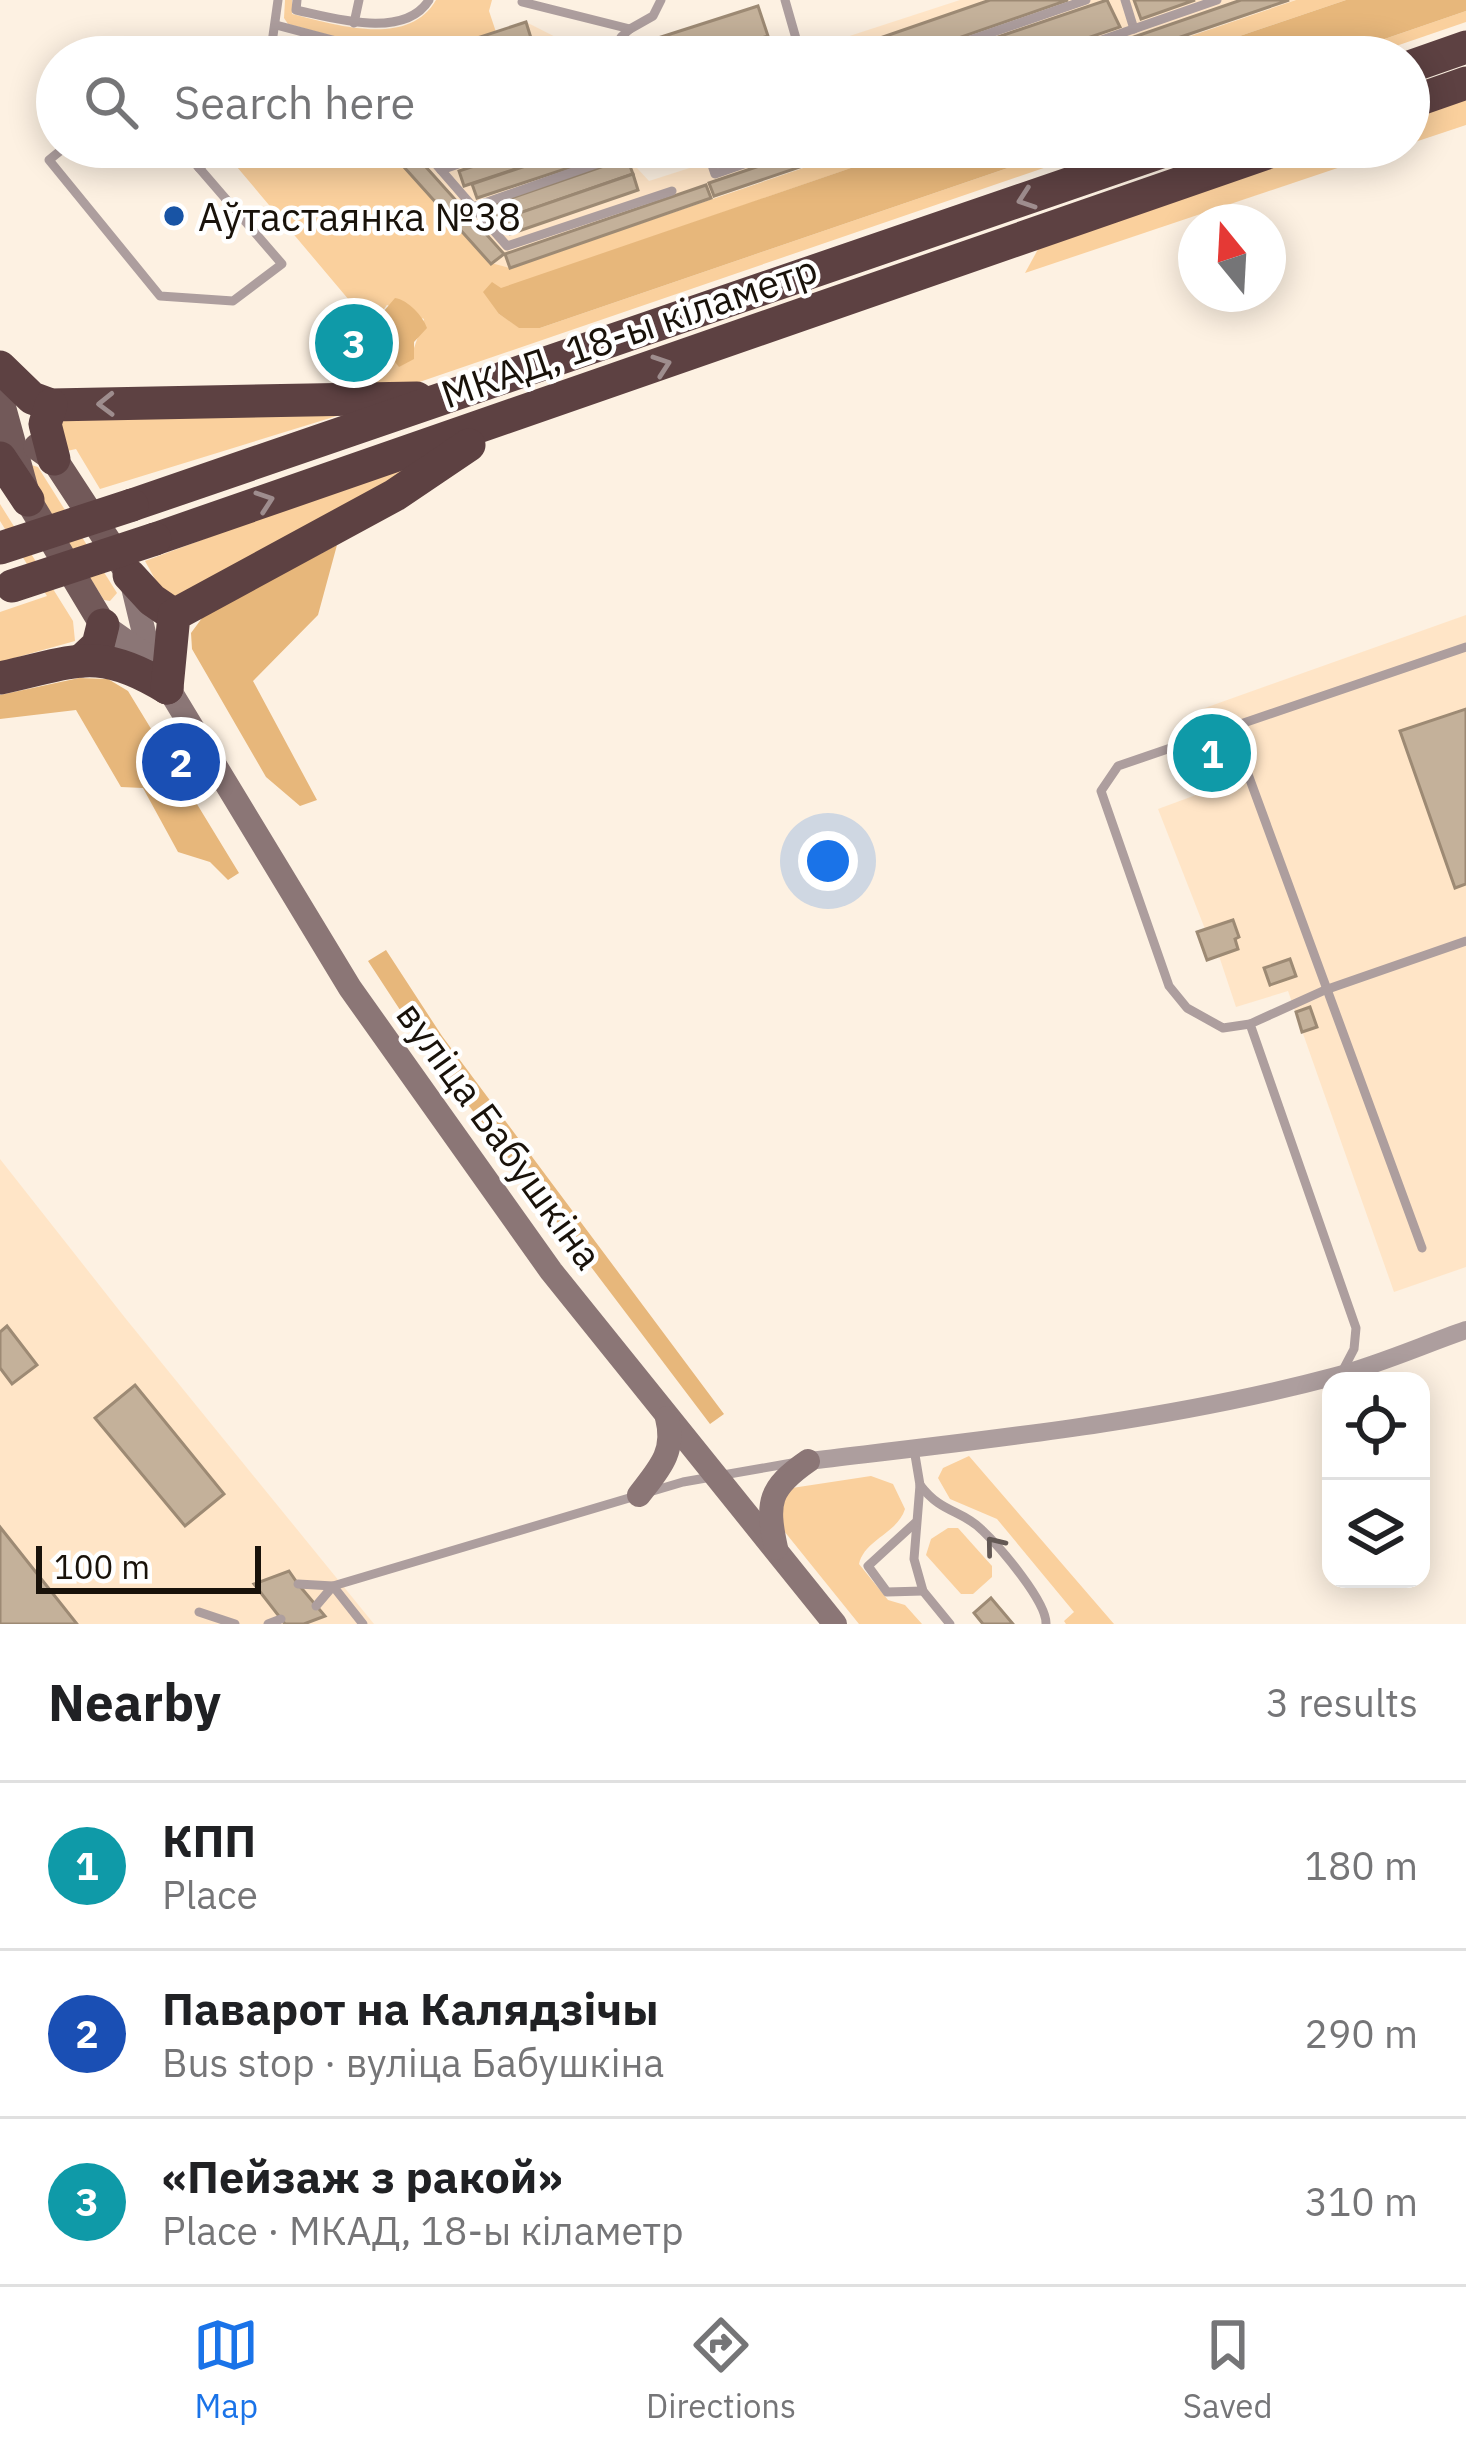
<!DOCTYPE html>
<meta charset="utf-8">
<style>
:root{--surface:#fff;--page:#f2f2f2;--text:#202124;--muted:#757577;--line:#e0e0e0;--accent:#1a73e8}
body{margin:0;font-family:"IBM Plex Sans",sans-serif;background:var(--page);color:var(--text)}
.controls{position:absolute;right:36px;bottom:36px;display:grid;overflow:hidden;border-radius:24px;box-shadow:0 6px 30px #0003}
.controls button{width:108px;height:108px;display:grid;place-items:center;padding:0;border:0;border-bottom:3px solid var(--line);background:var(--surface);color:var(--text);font:60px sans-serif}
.compass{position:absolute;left:1178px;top:204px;width:108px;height:108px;border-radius:50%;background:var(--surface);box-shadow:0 6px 30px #0003;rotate:342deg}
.scale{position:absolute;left:36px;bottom:30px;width:225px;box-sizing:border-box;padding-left:12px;border:6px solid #19120a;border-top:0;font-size:33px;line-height:42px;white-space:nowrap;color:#19120a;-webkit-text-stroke:9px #fff;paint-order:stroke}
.you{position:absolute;left:828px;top:861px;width:42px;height:42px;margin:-30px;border:9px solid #fff;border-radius:50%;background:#1a73e8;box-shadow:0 0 0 18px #1a73e833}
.badge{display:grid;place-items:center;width:78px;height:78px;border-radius:50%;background:var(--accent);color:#fff;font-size:39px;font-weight:700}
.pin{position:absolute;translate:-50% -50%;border:6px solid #fff;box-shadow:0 3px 12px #0006}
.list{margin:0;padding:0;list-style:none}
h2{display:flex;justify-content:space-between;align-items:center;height:156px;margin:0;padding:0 48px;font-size:51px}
h2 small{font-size:39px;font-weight:400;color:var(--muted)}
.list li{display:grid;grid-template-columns:78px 1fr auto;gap:36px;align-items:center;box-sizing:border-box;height:168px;padding:0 48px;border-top:3px solid var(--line)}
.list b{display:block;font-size:45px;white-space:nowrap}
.list p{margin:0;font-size:39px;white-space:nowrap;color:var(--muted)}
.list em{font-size:39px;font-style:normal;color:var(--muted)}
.icon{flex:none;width:66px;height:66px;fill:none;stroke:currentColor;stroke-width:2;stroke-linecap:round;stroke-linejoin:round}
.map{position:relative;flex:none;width:1466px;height:1624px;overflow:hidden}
.search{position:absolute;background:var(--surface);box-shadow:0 6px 30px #0003;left:36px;right:36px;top:36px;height:132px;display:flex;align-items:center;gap:30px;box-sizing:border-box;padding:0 42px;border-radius:66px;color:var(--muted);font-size:45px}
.sheet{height:660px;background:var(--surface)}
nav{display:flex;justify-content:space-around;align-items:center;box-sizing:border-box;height:168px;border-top:3px solid var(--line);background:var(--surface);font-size:33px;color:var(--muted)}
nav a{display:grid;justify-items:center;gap:6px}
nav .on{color:var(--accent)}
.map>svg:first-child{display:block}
</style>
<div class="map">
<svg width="1466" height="1624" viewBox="0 0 1466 1624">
<rect width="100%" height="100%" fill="#fdf1e2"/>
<!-- built -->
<g fill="#ffe5c7">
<polygon points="960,0 1295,0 1127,57 785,57"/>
<polygon points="526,22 595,57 419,57"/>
<polygon points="386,147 630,147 637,168 649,181 699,165 693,147 862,147 510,268 491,264"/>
<polygon points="1466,615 1466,1267 1394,1292 1288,991 1236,1007 1219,956 1207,960 1197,932 1205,929 1158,809 1231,782 1215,733 1202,709"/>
<polygon points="0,1159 126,1319 374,1624 0,1624"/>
</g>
<!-- green -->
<g fill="#fad09d">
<path d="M 285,0 L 292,0 L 292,14 C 334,24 408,49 436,0 L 492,0 L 489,11 L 496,32 L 421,57 L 384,57 L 358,52 L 348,40 L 288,24 L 284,18 Z"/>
<polygon points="1296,0 1346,0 1178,57 1129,57"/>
<polygon points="1466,11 1466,22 1364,57 1332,57"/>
<polygon points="1466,99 1466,125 1409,144 1409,118"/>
<path d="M 235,147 L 386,147 L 491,263 L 510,268 L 865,147 L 912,147 L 501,289 L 496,286 L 499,314 L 520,328 L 540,328 L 1069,147 L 1105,147 L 399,389 L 348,384 L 351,369 L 374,360 L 364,331 C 375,352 391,353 413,351 L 424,319 L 387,305 L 377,319 L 365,319 L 226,154 Z"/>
<polygon points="1324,147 1400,147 1025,273 1042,242"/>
<polygon points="353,411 100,489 76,449 67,451 55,416"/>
<polygon points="451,447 182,599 161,590 145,561"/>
<polygon points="31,465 38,467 117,593 110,601 104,600 26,476"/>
<polygon points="0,504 73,621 75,641 0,662 0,612 47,596 0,521"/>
<polygon points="969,1456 1114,1624 1066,1624 1064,1621 1074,1612 997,1519 950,1499 938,1478 943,1468"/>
<path d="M 871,1476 L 893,1484 L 905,1509 C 897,1534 865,1539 859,1564 L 888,1600 L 905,1605 L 922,1624 L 859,1624 L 780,1526 L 778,1502 L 792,1488 Z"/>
<polygon points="948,1528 958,1528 992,1566 992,1577 973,1594 961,1594 926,1555 931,1539"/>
</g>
<!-- forest -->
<g fill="#e7b77b">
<polygon points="1346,0 1466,0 1466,11 1332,57 1178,57"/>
<polygon points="912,147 1069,147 540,328 519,328 499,314 483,292 492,282 501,288"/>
<path d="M 395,298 C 408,300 423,316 427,328 L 414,342 L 414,359 L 399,367 L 383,347 L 369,341 L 362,325 L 365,319 L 378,318 Z"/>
<polygon points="337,545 318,615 253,681 317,800 300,806 266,777 192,649 191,633 205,614"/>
<polygon points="79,678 108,679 128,691 239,873 228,880 210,862 178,852 143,788 121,787 76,710 0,719 0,695"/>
<polygon points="386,950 442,1036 724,1414 710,1424 423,1045 368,961"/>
</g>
<!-- building -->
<g fill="#c4b19a" stroke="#9d8a74" stroke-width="3">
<polygon points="990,0 1068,0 904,57 825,57"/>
<polygon points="1107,0 1120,27 1032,57 939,57"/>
<polygon points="1134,0 1195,0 1141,19"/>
<polygon points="1241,0 1289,0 1122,57 1076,57"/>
<polygon points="758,6 768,36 702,57 640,57 636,45"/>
<polygon points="526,22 531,38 471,57 419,57"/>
<polygon points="560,43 563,57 517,57"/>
<polygon points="386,147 408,147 504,254 491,264"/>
<polygon points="438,147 483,147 442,160"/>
<polygon points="532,147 582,147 464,186 459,171"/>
<polygon points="582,147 619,147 620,151 477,198 472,184"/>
<polygon points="713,147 770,147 719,164"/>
<polygon points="815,147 859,147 714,196 709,183"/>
<polygon points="627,158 633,174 497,221 491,205"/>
<polygon points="633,174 638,190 510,234 505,218"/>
<polygon points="706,185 711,198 510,268 505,254"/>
<polygon points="351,336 358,353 342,359 336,342"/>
<polygon points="1466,709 1466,884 1455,888 1400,731"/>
<polygon points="1217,739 1224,760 1208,766 1200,745"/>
<polygon points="1233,920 1239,937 1235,939 1238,949 1207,960 1197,932"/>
<polygon points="1290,959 1296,976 1270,985 1264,968"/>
<polygon points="1310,1007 1317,1027 1302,1032 1296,1012"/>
<polygon points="7,1326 37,1365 12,1384 0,1368 0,1332"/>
<polygon points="135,1385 224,1494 185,1526 95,1418"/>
<polygon points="0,1527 77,1624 0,1624"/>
<polygon points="289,1571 298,1584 325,1616 304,1624 285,1624 254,1584"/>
<polygon points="991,1598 1013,1624 983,1624 974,1613"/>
</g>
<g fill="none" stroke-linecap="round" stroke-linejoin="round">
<!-- lane -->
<g stroke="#ad9e9e" stroke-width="9">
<path d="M 297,0 L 296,10 C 333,18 404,40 429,0"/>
<polyline points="1125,0 1134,29"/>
<polyline points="522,2 630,29 653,16 661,0"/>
<polyline points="354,23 359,0"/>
<polyline points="276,25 344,43 355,57"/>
<polyline points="270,57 278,0"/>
<polyline points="495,57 535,44"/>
<polyline points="627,57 621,37 630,29"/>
<polyline points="753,57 797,42 785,0"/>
<polyline points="921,57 1086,0"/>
<polyline points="1053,57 1217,0"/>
<polyline points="65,147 49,160 160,296 233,301 282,264 181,147"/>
<polyline points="421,147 507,246 672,191"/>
<polyline points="657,147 661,162"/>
<polyline points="706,147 715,174 793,147"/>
<polyline points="199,168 225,147"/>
<polyline points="441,170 508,147"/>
<polyline points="473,207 619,156"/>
<polyline points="332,343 341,366 368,357"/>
<polyline points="1231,728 1422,1248"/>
<polyline points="1250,1024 1223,1028 1187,1008 1169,986 1101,791 1118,766 1466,647"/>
<polyline points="1343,1370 1354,1349 1356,1328 1250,1024 1325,990 1466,941"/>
<polyline points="914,1449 920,1485 914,1559 923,1591 950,1624"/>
<path d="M 920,1485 C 942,1514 961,1509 982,1530 C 1000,1547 1047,1602 1046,1624"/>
<polyline points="915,1523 868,1566 887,1592 923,1591"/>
<polyline points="298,1584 333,1586 683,1482 792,1463"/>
<polyline points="316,1606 333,1586 363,1624"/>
<polyline points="199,1612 235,1624"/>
<polyline points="268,1624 281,1619"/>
</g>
<!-- street -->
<path stroke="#ad9e9e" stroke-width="18" d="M 808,1461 C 984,1440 1164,1422 1336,1376 C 1380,1364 1423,1345 1466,1330"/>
<!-- secondary -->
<g stroke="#8b7676" stroke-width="24">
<polyline points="132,583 150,658 350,988 551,1271 835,1624"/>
<polyline points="103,625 150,658"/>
<path d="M 639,1495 C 659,1469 676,1452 667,1418"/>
<path d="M 776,1548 C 766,1502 769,1488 808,1461"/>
</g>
<!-- primary -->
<g stroke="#725959" stroke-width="27">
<polyline points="0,398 28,500 103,625"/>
<polyline points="37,447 54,459 124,566"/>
</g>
<!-- highway -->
<g stroke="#5d4142" stroke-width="33">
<polyline points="1409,67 1466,47"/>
<polyline points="1409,103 1466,83"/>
<polyline points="0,367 32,398 51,405 417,398"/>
<polyline points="51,405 45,424 54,459"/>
<polyline points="0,458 28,500"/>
<polyline points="132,505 1176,147"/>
<polyline points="155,539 1284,147"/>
<polyline points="129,575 152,600 174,615"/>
<polyline points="81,661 98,645 103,625"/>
<path d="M 0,678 C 75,662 97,645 167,688"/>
<polyline points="167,688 174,615 395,495 469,445"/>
</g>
<!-- highway-bridge -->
<g stroke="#5d4142" stroke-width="33">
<polyline points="0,548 132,505"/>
<polyline points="12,586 155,539"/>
</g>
</g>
<!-- one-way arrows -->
<defs><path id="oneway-chevron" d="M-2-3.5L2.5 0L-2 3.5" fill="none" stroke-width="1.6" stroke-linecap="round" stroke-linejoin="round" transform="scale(3)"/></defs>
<g stroke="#9e8d8e">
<use href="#oneway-chevron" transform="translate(1026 199) rotate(161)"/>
<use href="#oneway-chevron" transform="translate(662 365) rotate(-19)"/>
<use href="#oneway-chevron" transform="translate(106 404) rotate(179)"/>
<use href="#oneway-chevron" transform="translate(265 501) rotate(-19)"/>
</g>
<use stroke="#635854" href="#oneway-chevron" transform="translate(994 1545) rotate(-129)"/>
<!-- markers -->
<circle fill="#1854a5" stroke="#fff" stroke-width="4.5" cx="174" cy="216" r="12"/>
<g text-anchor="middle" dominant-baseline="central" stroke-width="9" stroke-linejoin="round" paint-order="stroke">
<!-- poi labels -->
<g font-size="39" fill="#19120a" stroke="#fff" text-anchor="start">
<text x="198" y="216">Аўтастаянка №38</text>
</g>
<!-- street labels -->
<g font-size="39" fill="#19120a" stroke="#fff">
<text transform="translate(629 331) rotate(-19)">МКАД, 18-ы кіламетр</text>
<text transform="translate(500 1135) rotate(54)">вуліца Бабушкіна</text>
</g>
</g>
</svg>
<div class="controls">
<button><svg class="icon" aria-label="locate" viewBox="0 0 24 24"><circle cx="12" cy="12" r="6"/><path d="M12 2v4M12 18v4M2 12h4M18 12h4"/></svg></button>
<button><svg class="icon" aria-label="layers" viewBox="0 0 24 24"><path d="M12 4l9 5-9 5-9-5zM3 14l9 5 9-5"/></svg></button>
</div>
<svg class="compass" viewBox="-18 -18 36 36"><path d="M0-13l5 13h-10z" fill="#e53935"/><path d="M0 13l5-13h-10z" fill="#757577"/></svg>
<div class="scale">100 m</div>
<div class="you"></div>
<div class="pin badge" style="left:1212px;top:753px;background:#0f9aa8">1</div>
<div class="pin badge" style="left:181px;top:762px;background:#1a4fb4">2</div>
<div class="pin badge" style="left:354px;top:343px;background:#0f9aa8">3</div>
<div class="search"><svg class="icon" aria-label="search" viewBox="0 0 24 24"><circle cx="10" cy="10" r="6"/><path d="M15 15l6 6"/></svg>Search here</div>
</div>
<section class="sheet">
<h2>Nearby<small>3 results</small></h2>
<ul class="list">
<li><span class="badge" style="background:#0f9aa8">1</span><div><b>КПП</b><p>Place</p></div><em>180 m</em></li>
<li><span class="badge" style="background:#1a4fb4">2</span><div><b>Паварот на Калядзічы</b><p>Bus stop · вуліца Бабушкіна</p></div><em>290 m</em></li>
<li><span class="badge" style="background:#0f9aa8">3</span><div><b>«Пейзаж з ракой»</b><p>Place · МКАД, 18-ы кіламетр</p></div><em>310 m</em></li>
</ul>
</section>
<nav>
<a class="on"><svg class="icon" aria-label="map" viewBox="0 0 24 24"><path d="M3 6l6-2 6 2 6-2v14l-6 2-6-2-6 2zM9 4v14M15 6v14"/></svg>Map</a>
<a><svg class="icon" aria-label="directions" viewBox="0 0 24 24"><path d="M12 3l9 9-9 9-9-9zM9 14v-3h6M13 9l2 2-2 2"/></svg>Directions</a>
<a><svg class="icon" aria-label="saved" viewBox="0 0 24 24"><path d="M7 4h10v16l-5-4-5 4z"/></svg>Saved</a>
</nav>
